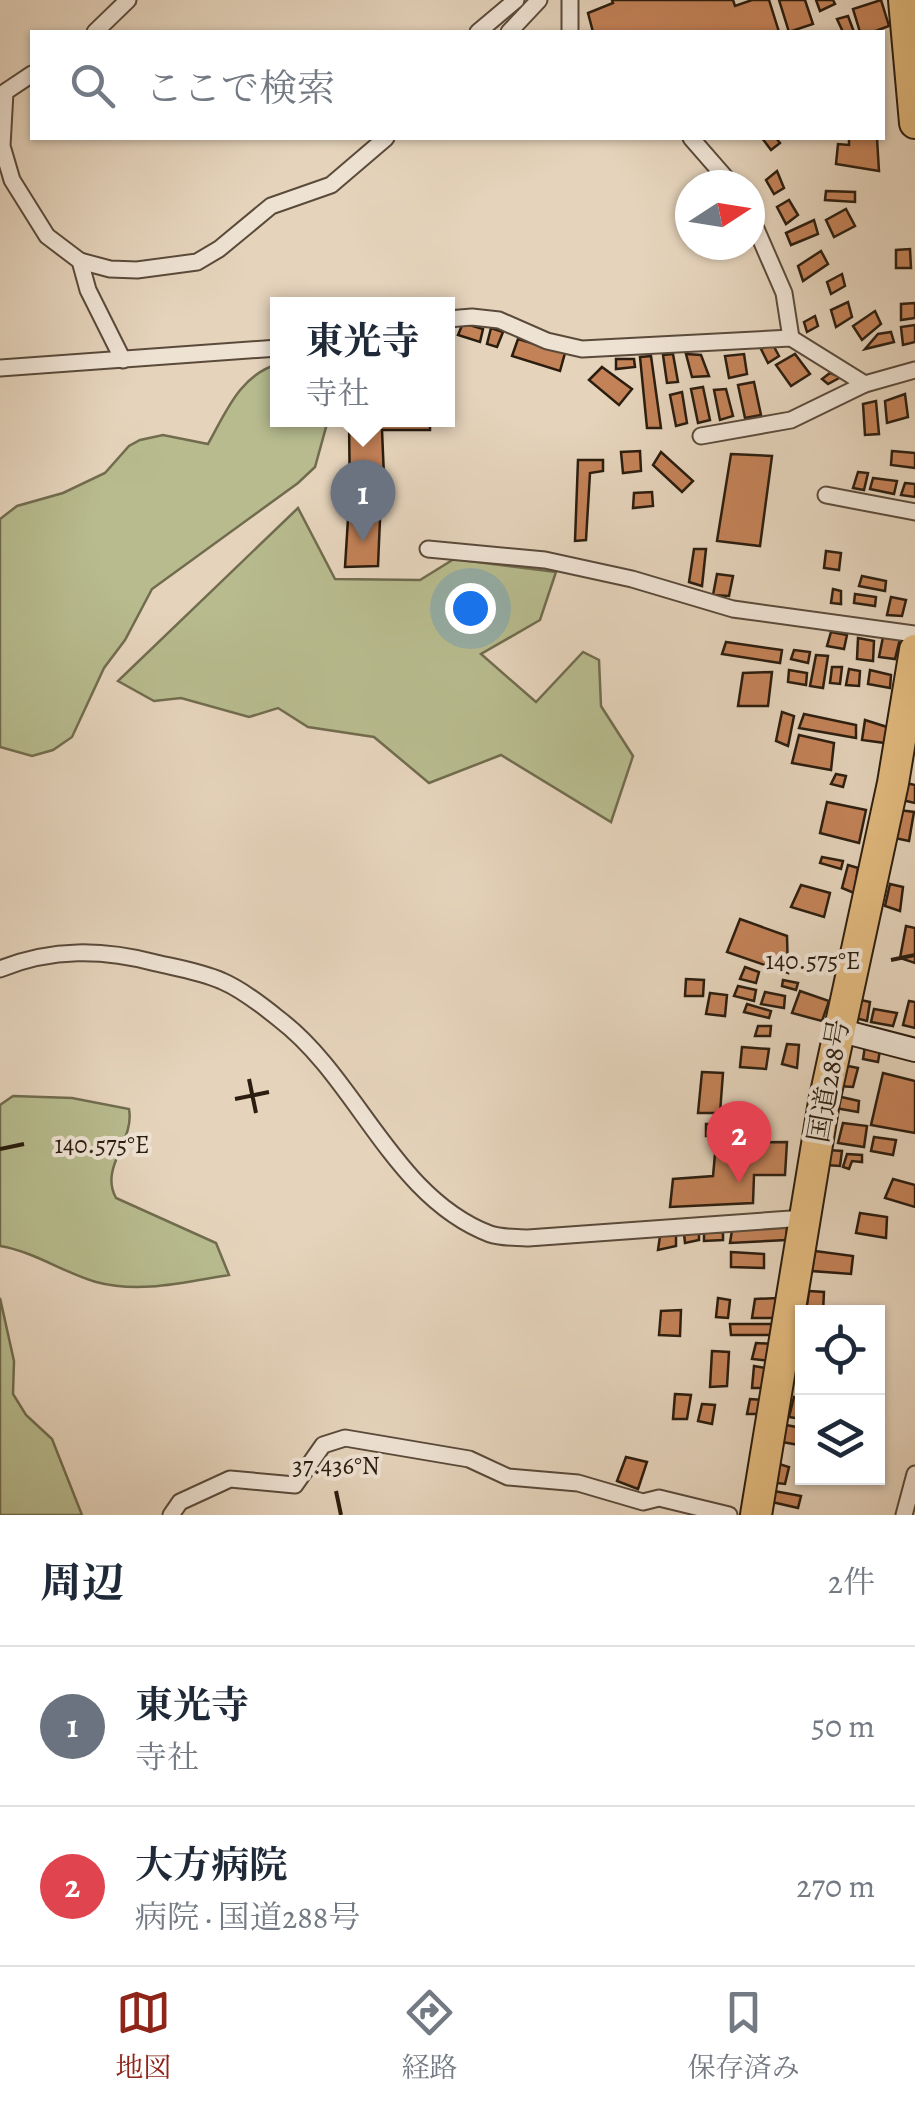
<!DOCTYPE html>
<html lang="ja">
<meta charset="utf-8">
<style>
:root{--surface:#fff;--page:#f2f2f3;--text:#1f2937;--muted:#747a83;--line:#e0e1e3;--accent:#8f2418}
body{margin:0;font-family:Alegreya,"Noto Serif JP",serif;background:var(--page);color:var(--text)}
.controls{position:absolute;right:30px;bottom:30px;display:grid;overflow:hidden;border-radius:0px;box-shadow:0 2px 8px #0004}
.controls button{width:90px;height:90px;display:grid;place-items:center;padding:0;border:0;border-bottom:2px solid var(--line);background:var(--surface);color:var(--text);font:50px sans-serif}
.compass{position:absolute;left:675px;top:170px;width:90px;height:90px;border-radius:50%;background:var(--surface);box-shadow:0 2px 8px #0004;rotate:78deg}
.you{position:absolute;left:470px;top:608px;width:35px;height:35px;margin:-25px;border:8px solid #fff;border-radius:50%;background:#1a73e8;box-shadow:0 0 0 15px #1a73e833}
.badge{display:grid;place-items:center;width:65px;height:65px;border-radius:50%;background:var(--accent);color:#fff;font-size:32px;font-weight:700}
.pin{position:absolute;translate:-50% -82px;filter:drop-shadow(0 2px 5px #0008)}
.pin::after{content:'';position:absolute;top:52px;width:35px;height:30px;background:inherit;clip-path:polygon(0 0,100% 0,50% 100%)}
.popup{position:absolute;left:270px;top:297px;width:185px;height:130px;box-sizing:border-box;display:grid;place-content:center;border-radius:0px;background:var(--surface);filter:drop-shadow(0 2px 8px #0005);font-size:32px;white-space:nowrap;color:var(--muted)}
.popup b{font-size:38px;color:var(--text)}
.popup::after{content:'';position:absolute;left:50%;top:100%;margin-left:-20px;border:20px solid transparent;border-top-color:var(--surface)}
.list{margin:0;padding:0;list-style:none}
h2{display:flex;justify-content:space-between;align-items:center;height:130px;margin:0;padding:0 40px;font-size:42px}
h2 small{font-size:32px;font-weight:400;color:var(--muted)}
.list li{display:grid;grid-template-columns:65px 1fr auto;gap:30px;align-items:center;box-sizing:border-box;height:160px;padding:0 40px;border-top:2px solid var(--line)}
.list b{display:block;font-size:38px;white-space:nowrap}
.list p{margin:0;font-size:32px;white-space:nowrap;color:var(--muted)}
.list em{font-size:32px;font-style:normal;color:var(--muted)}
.icon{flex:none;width:55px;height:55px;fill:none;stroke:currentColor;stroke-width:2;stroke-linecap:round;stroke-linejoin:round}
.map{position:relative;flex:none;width:915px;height:1515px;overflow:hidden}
.search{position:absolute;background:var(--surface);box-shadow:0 2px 8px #0004;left:30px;right:30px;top:30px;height:110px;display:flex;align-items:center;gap:25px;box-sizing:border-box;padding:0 35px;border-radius:0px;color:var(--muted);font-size:38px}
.sheet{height:450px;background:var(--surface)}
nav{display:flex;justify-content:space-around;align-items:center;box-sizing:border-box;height:140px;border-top:2px solid var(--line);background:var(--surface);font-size:28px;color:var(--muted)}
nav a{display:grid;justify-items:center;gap:5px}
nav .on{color:var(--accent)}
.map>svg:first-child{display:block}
</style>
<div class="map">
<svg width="915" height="1515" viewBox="0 0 915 1515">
<rect width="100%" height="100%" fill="#e5d3bb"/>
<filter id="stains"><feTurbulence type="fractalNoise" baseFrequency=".002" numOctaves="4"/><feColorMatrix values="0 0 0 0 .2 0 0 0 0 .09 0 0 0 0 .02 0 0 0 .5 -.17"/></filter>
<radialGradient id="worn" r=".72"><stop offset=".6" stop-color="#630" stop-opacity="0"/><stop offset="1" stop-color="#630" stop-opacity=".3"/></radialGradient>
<!-- green -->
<g fill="#b7bb8e" stroke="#716c4e" stroke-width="2.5">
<path d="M 278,364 L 278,420 L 328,420 L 315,467 L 298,483 L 152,589 L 125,640 L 104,668 L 72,737 L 53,750 L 32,756 L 0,747 L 0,519 L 17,506 L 63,493 L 105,473 L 129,446 L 140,440 L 163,435 L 208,444 C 226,412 240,375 278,364 Z"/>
<polygon points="298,508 335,579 420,580 454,559 556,572 540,620 481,654 536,702 583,652 599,660 601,706 633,756 611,822 501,755 429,783 374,737 308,727 278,708 249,717 181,698 154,701 118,681"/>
<path d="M 13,1096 L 72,1098 L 129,1109 C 135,1141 99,1167 116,1198 L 216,1243 L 229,1275 C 185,1282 140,1294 96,1282 C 62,1272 35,1252 0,1246 L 0,1105 Z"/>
<polygon points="0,1298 14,1361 13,1394 26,1415 52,1439 82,1515 0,1515"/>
</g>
<!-- building -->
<g fill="#c48258" stroke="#2b1d0f" stroke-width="2.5">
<polygon points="612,0 733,0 735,6 752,0 769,0 779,32 593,32 588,13 613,3"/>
<polygon points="779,0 805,0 813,24 789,32"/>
<polygon points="816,0 833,0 835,4 820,11"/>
<polygon points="881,0 889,26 873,32 860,32 853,9"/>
<polygon points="848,16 854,32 843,32 837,19"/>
<polygon points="762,138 776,138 780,143 771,150"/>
<polygon points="849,138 877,138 879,171 836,164 838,144 849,145"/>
<polygon points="777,171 784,188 774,194 766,180"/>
<polygon points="826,191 855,192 855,202 825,200"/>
<polygon points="789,200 798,215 786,224 777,207"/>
<polygon points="846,209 855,226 834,237 826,220"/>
<polygon points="814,220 818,234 791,245 786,233"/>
<polygon points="910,249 911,268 896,268 896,250"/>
<polygon points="821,251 828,264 803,281 798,266"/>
<polygon points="842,274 845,286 831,294 827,282"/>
<polygon points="848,302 852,317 836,327 831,310"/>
<polygon points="915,303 915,318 901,320 901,304"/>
<polygon points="875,311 881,324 862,340 853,326"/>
<polygon points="815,316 818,326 807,332 804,322"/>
<polygon points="463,323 483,329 480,342 458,335"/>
<polygon points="915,325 915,342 903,345 901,327"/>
<polygon points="491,328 503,332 497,347 487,344"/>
<polygon points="891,332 894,342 865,349 878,334"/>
<polygon points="518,339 565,353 560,371 512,356"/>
<polygon points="772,343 779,356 768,363 761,349"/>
<polygon points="673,354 678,382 667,383 663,355"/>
<polygon points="686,354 701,355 709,376 692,377"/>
<polygon points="744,354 747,374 729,378 725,356"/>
<polygon points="795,354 810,374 791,386 776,365"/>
<polygon points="651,356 661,428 647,428 640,357"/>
<polygon points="616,359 634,359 635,367 616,369"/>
<polygon points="602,367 632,389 619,405 589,380"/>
<polygon points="830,373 841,377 828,384 822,379"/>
<polygon points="754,382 761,415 745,418 738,385"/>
<polygon points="703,387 710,420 698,423 691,389"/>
<polygon points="726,389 733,416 720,420 714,390"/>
<polygon points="682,392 687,423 676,426 670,395"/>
<polygon points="905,394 908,417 887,423 885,401"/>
<polygon points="876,401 879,434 865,435 863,404"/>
<polygon points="398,420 430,420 430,430 382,430 385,500 350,501 349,421"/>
<polygon points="640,451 641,471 623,473 621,452"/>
<polygon points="892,451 915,453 915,468 891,465"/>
<polygon points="661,452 693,481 682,492 653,465"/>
<polygon points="731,454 772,456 760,546 717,541"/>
<polygon points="578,460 603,460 603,471 590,473 586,540 575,541"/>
<polygon points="858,472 868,473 864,490 853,488"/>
<polygon points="873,478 897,481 894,494 870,489"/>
<polygon points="905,483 915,484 915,497 901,495"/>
<polygon points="652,492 653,506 633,508 634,493"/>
<polygon points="348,519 380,519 378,566 345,567"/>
<polygon points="694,549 706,549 702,586 689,582"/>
<polygon points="826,551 841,553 839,570 824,568"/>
<polygon points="717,574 733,576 729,596 713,595"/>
<polygon points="862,576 886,581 885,591 859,586"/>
<polygon points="833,589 841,591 841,604 831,603"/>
<polygon points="855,594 876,597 875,606 854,603"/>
<polygon points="891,597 906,600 902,616 887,615"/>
<polygon points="831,632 847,635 844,649 827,646"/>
<polygon points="883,637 900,639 895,659 879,657"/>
<polygon points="858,638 874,641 873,661 857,659"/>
<polygon points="726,642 782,650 780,663 722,654"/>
<polygon points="794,650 810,652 808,663 791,659"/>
<polygon points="816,655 828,656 823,688 810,686"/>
<polygon points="832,667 842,667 840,684 830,683"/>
<polygon points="849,669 860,671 859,686 846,685"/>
<polygon points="789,670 807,673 806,685 788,682"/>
<polygon points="870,670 891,675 890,688 868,684"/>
<polygon points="772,672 768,706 738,706 743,673"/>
<polygon points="782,712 794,716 788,746 776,741"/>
<polygon points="804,714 856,725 856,738 799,728"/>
<polygon points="865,720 887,727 885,743 862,740"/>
<polygon points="799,735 834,743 831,770 792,763"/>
<polygon points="836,774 846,776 843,787 831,784"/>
<polygon points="906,783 915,785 915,803 902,800"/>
<polygon points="827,802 866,810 859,843 820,833"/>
<polygon points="899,810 914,812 909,841 895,838"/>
<polygon points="822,857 843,861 841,869 820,863"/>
<polygon points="848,865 858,868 854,893 842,888"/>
<polygon points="890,884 903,887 900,911 885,906"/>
<polygon points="801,885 830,893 824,917 791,907"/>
<polygon points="740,919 787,936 788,973 727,952"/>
<polygon points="906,926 915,928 915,963 900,958"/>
<polygon points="745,967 759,972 756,983 740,979"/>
<polygon points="686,979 704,980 703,996 685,996"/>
<polygon points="783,980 798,983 796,990 782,986"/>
<polygon points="738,986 756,990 754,1001 734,996"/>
<polygon points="800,991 829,1001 822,1021 792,1013"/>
<polygon points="765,992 785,996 784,1008 761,1004"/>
<polygon points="710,993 727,995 725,1016 706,1014"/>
<polygon points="856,999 870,1002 867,1021 852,1017"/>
<polygon points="909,1001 915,1002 915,1028 903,1025"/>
<polygon points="747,1004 771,1011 769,1018 744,1012"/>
<polygon points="874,1009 897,1013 893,1026 871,1022"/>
<polygon points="758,1026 771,1026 770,1036 755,1036"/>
<polygon points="787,1044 799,1045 797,1068 782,1064"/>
<polygon points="865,1046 880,1050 878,1062 863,1059"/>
<polygon points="742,1047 769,1049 766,1069 740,1067"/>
<polygon points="843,1065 858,1068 853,1087 839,1086"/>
<polygon points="702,1072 723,1073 720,1113 698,1113"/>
<polygon points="883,1073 915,1081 915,1133 871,1125"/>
<polygon points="837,1096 859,1101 858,1112 835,1108"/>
<polygon points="739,1123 738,1135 706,1136 706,1124"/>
<polygon points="843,1123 867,1126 864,1147 838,1143"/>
<polygon points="874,1137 896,1140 893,1155 871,1151"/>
<polygon points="787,1142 785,1175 754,1175 753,1203 670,1207 673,1179 713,1176 716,1143"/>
<polygon points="828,1150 842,1151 840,1166 826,1165"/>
<polygon points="847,1154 862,1155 862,1162 852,1161 849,1169 843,1167"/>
<polygon points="893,1179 915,1185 915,1207 885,1198"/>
<polygon points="860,1213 887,1217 886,1238 856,1233"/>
<polygon points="787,1227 786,1240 730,1243 732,1230"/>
<polygon points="699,1232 699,1240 685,1243 684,1234"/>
<polygon points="723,1232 723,1240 704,1241 704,1233"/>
<polygon points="676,1234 676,1246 658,1250 660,1236"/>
<polygon points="815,1251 853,1256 851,1274 812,1271"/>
<polygon points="731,1252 764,1254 764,1268 731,1267"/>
<polygon points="809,1291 824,1292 823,1312 806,1312"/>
<polygon points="718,1298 730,1300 728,1318 716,1317"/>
<polygon points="778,1298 776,1318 752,1318 755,1299"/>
<polygon points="681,1310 680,1336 659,1335 661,1311"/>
<polygon points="730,1324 773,1324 771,1335 731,1335"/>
<polygon points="756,1343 773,1344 770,1361 752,1359"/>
<polygon points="712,1351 729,1352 727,1386 710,1387"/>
<polygon points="754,1366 765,1368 763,1388 752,1388"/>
<polygon points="675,1394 691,1395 687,1419 673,1419"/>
<polygon points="794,1397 802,1399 802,1419 789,1417"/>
<polygon points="750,1399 763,1400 760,1414 747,1414"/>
<polygon points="702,1404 715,1405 712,1424 698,1421"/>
<polygon points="786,1425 802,1428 799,1445 782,1442"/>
<polygon points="626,1457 647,1462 638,1489 617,1481"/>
<polygon points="779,1464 789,1467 785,1484 776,1483"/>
<polygon points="774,1491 801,1496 798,1508 772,1502"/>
</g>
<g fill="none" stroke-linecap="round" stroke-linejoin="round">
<!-- street casing -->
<g stroke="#5a4a3a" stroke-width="19">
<g id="street">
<polyline points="570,0 570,32"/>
<polyline points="95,32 128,0"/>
<polyline points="478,32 516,0"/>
<polyline points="509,32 539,0"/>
<polyline points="32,74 5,92 2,146 12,180 47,236 80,261 88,290 123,360"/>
<polyline points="691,138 732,185"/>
<polyline points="750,215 784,293 791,338"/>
<polyline points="80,261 110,269 137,270 197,262 219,249 271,206 331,185 386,138"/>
<polyline points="448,319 472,317 499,320 547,341 582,349 791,338 865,384 915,370"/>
<polyline points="0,368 278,348"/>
<polyline points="701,436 791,420 865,384"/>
<polyline points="826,495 915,512"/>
<polyline points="428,549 545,560 632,579 733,609 915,634"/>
<path d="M 0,969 C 52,948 103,949 156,963 C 178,968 202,972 222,981 C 241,989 263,1006 279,1019 C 358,1079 393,1197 490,1234 C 501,1238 516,1237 528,1238 L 805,1218"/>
<polyline points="171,1515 180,1502 230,1479 295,1485 323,1445 345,1438 469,1459 508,1477 578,1483 643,1502 659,1498 729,1515"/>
<polyline points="904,1515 915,1474"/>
</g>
</g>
<!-- secondary casing -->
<g stroke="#2b1d0f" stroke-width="26">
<polyline id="secondary" points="838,1030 915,1050"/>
</g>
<!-- highway casing -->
<g stroke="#2b1d0f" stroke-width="34">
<g id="highway">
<polyline points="904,0 915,123"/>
<polyline points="756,1515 824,1102 893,783 915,650"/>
</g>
</g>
<!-- street -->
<use href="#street" stroke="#eee2d3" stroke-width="15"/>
<!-- secondary -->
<use href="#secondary" stroke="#eee2d3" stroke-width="22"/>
<!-- highway -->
<use href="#highway" stroke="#e2ba7e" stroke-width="30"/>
</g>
<!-- ticks -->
<path fill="none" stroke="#2b1d0f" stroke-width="4" d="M 891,960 L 915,955M 249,1079 L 256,1113M 235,1099 L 269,1092M 0,1149 L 24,1144M 336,1491 L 341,1515"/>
<g text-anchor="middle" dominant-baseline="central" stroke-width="8" stroke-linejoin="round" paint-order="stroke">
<!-- street labels -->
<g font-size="28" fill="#2b1d0f" stroke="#eee2d3">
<text transform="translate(829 1081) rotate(-80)">国道288号</text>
</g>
</g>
<g font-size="25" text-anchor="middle" fill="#2b1d0f" stroke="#eee2d3" stroke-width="8" stroke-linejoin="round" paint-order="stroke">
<text x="813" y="969">140.575°E</text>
<text x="102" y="1153">140.575°E</text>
<text x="336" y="1474">37.436°N</text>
</g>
<rect width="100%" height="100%" filter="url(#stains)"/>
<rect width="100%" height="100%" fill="url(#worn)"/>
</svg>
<div class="controls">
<button><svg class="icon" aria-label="locate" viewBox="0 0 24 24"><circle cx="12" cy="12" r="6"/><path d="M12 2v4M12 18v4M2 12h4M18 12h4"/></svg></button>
<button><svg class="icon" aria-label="layers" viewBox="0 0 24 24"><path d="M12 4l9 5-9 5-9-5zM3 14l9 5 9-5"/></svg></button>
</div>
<svg class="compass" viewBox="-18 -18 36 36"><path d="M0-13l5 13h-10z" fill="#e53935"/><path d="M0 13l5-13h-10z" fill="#747a83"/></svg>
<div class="you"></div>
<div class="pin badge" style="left:363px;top:542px;background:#6b7280">1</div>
<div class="popup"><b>東光寺</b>寺社</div>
<div class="pin badge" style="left:739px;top:1183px;background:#e0444e">2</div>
<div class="search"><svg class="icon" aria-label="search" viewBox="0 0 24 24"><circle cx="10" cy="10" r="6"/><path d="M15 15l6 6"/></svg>ここで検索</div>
</div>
<section class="sheet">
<h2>周辺<small>2件</small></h2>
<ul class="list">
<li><span class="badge" style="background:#6b7280">1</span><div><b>東光寺</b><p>寺社</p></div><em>50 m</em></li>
<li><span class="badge" style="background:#e0444e">2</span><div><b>大方病院</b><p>病院 · 国道288号</p></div><em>270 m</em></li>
</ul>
</section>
<nav>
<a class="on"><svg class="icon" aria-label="map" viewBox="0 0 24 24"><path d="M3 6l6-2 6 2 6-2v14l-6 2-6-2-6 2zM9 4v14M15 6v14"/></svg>地図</a>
<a><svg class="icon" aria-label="directions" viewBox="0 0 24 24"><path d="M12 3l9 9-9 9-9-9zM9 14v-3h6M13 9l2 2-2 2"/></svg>経路</a>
<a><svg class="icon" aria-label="saved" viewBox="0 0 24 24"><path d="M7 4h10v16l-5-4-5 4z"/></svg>保存済み</a>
</nav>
